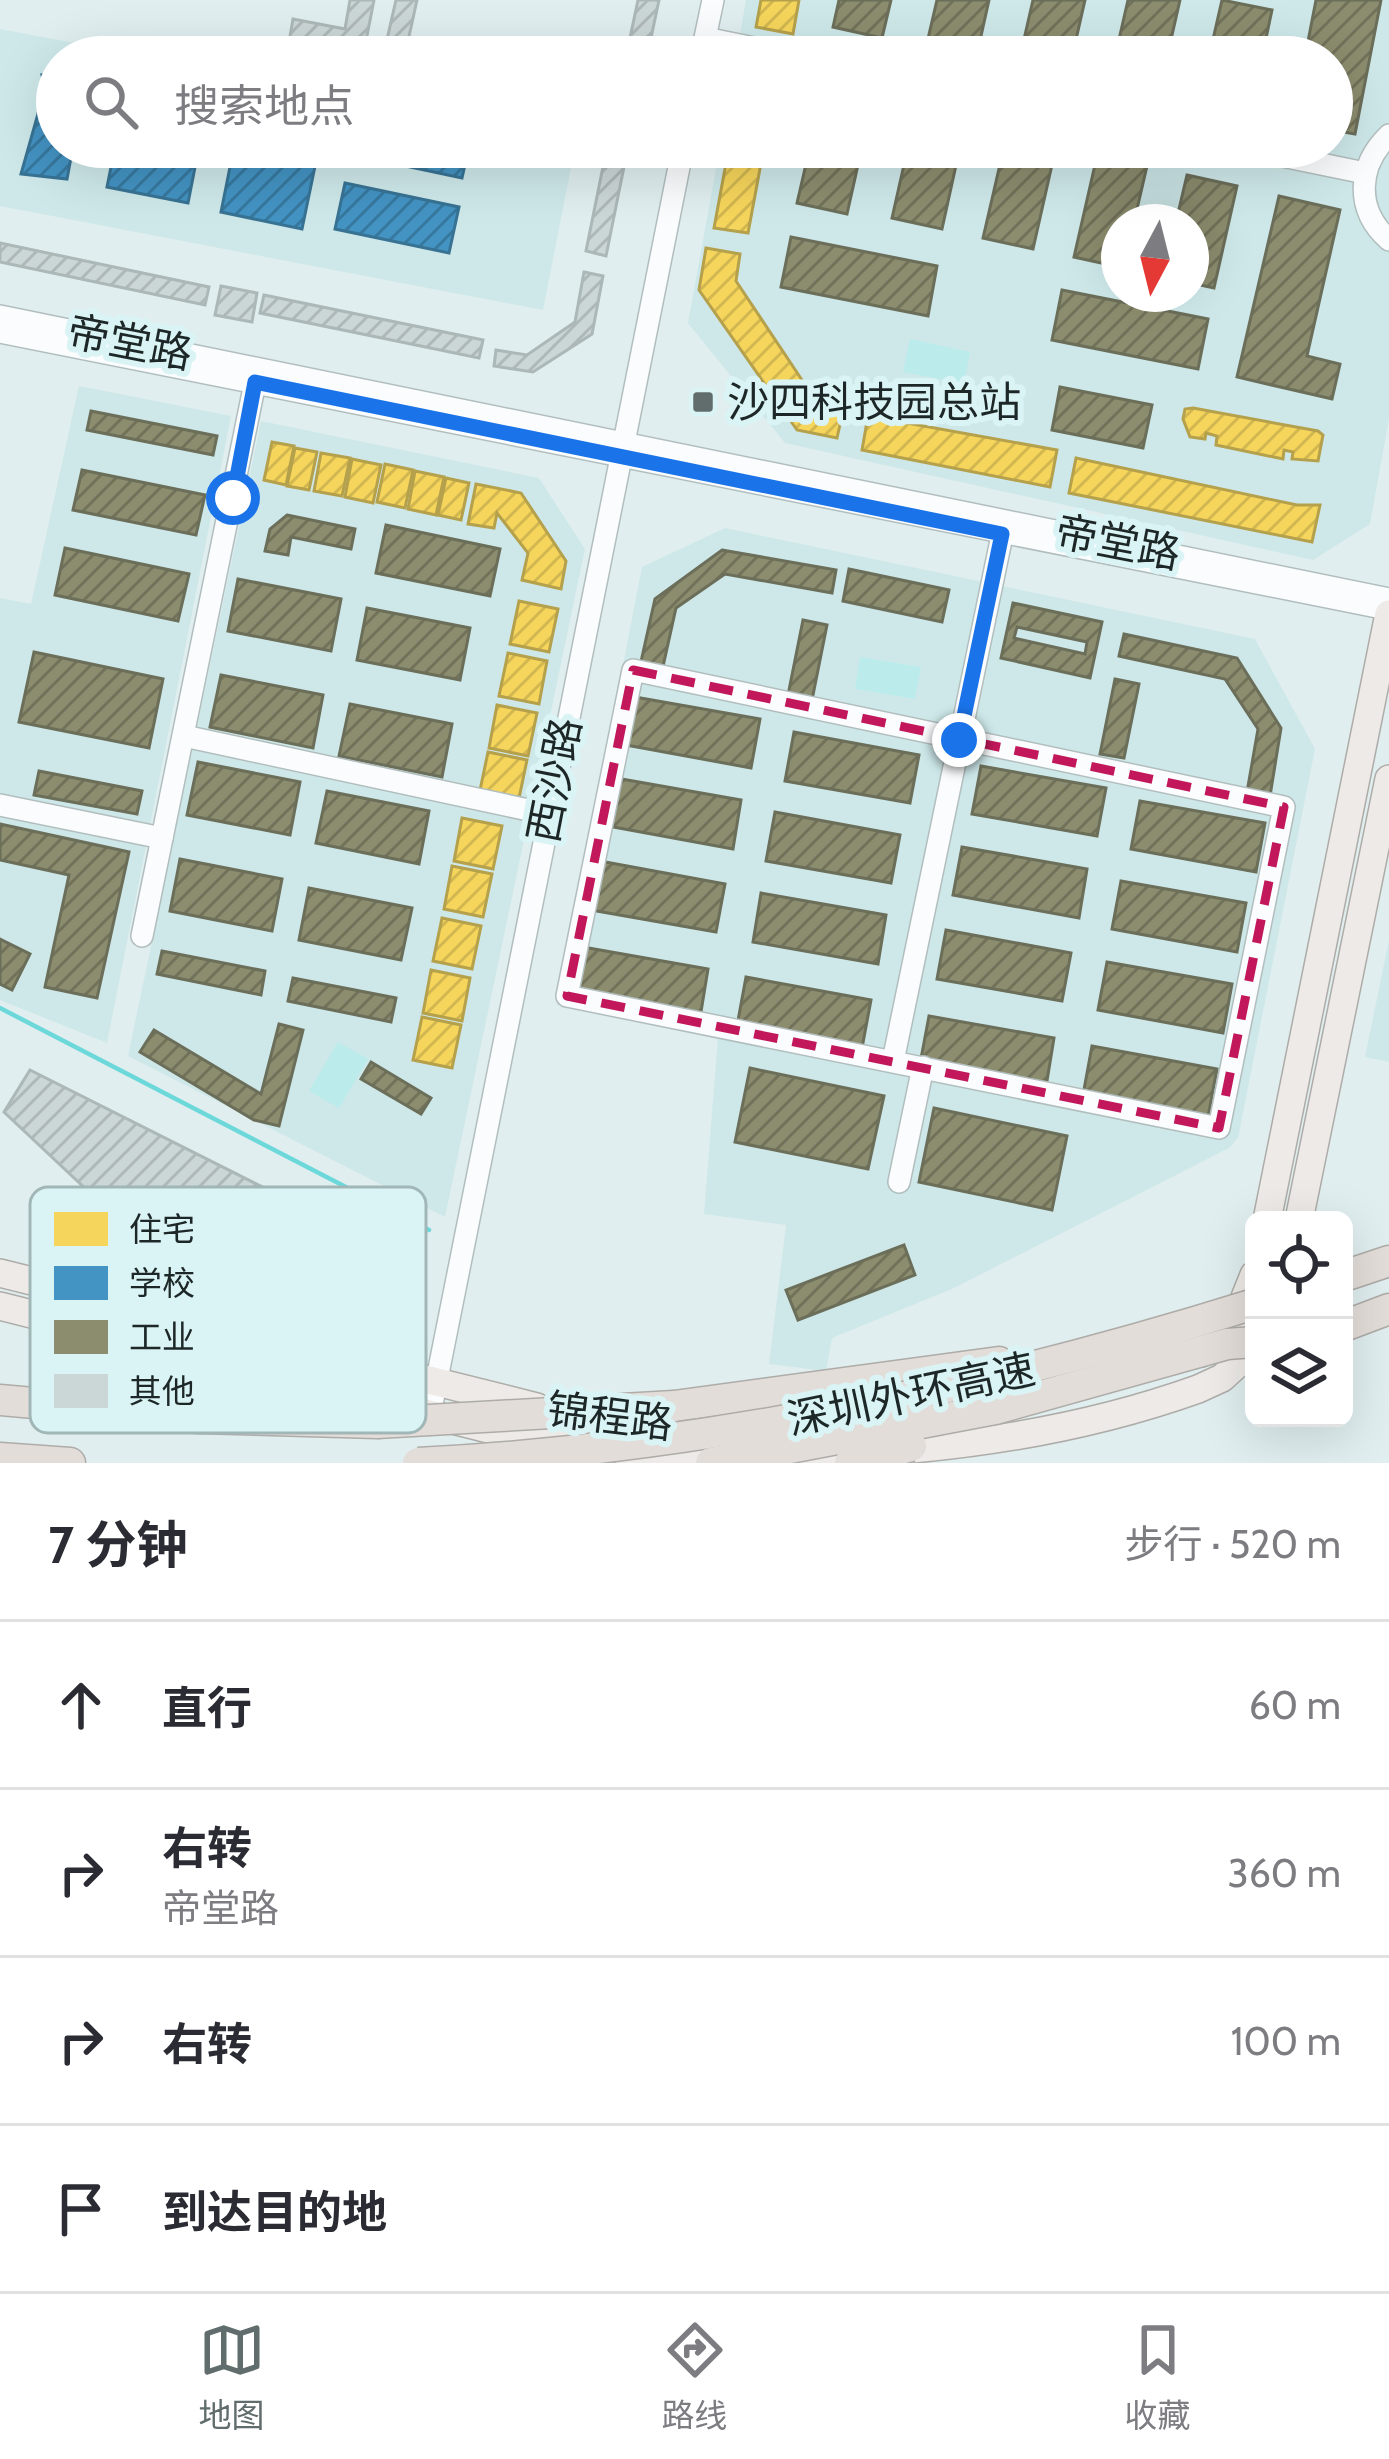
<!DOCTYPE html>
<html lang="zh">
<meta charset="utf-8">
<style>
:root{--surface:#fff;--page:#f7f7f7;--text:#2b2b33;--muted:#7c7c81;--line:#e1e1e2;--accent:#616d6d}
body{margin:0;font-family:Cabin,"Noto Sans SC",sans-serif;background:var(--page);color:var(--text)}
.controls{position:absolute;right:36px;bottom:36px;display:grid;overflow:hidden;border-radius:18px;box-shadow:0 12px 48px #0002}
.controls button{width:108px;height:108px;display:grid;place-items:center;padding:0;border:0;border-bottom:3px solid var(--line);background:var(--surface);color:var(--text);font:60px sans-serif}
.compass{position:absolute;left:1101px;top:204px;width:108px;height:108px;border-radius:50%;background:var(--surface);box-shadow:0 12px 48px #0002;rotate:187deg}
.stop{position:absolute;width:36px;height:36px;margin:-27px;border:9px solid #1a73e8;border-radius:50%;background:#fff}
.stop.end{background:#1a73e8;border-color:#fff;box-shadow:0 3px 12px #0008}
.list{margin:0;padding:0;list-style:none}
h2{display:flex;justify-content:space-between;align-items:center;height:156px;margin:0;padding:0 48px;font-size:51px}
h2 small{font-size:39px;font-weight:400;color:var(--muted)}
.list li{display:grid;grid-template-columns:78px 1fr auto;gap:36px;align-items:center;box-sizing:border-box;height:168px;padding:0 48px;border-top:3px solid var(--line)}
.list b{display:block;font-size:45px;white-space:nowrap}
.list p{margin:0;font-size:39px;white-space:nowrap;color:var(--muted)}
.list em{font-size:39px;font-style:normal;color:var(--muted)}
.icon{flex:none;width:66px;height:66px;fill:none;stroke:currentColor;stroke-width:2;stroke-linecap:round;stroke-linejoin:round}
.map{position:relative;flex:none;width:1389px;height:1463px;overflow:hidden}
.search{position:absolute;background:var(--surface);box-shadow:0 12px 48px #0002;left:36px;right:36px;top:36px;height:132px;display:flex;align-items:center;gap:30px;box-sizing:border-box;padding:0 42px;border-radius:66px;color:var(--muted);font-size:45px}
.sheet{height:828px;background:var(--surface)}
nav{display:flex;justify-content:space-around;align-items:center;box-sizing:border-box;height:168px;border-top:3px solid var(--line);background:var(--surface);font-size:33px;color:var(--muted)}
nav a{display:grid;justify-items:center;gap:6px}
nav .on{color:var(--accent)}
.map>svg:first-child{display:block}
</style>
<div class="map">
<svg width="1389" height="1463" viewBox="0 0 1389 1463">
<defs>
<pattern id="homes-hatch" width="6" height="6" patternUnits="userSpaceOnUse" patternTransform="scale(3)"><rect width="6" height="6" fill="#f6d55c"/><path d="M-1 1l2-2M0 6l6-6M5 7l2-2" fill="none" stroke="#d2b750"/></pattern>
<pattern id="schools-hatch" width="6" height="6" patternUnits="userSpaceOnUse" patternTransform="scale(3)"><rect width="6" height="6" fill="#4393c3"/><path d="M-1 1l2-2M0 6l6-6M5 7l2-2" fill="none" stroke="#37789e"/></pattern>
<pattern id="industry-hatch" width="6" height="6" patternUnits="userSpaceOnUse" patternTransform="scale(3)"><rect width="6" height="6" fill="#8c8c6e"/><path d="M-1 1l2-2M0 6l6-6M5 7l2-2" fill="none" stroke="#72725a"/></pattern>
<pattern id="building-hatch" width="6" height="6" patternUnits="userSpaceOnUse" patternTransform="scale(3)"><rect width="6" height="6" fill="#cbd6d7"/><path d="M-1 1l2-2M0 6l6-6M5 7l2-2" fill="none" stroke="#aeb8b9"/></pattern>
</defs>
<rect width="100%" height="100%" fill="#e0eeef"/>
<!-- built -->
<g fill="#cee8e9" fill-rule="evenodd">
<path d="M 746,0 L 1389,0 L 1389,419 L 1370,524 L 1313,560 L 785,443 L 688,323 L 720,147 L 1332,147 L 1332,57 L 736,57 ZM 1119,222 L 1191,222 L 1191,294 L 1119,294 Z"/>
<polygon points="0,29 149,57 57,57 57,147 575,147 543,310 0,206"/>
<polygon points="79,386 231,416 107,1043 0,1000 0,598 31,604"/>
<polygon points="261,421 539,478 585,549 445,1217 128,1056"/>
<polygon points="725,528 1255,639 1315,749 1238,1138 1229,1148 954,1288 832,1338 826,1371 769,1364 786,1225 704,1214 718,1037 557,1005 642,567"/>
<polygon points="1389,940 1389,1062 1365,1057"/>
</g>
<!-- pitch -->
<g fill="#bcebec">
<polygon points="910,339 970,352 964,384 903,372"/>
<polygon points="860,657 921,667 915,699 855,689"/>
<polygon points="338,1042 368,1059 339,1108 309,1091"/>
</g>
<!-- homes -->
<g fill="url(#homes-hatch)" stroke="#b5a14c" stroke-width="3">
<polygon points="761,0 799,0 793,34 756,27"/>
<polygon points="729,147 764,147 748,233 714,228"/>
<polygon points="706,248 740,254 736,281 812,395 845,402 837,438 797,430 699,290"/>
<polygon points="1193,408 1318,431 1323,435 1318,461 1292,459 1293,452 1284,450 1283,459 1216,445 1217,436 1206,433 1205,439 1190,437 1183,419 1185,409"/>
<polygon points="868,416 1057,450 1050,487 862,450"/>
<polygon points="272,442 294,446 286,485 264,480"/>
<polygon points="295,448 317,452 309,490 287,486"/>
<polygon points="321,453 350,458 342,496 314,491"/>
<polygon points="1076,458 1297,505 1320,505 1312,542 1069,493"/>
<polygon points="352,459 381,465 373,503 345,497"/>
<polygon points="385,464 413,470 405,508 377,502"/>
<polygon points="415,471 444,477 436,515 408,509"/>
<polygon points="446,478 469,483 461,520 438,515"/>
<polygon points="476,484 521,493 566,561 561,589 522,580 528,553 497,513 494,528 468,524"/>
<polygon points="519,601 558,609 549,652 510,644"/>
<polygon points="508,653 547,661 539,704 499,696"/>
<polygon points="497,705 537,713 528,756 489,748"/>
<polygon points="488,752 527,760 518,803 479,795"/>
<polygon points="462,818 502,826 493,869 454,861"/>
<polygon points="452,866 492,874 483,917 444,909"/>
<polygon points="442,918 481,926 472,969 433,961"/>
<polygon points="431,970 470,978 462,1021 423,1013"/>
<polygon points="422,1017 461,1025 452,1068 413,1060"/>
</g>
<!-- schools -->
<g fill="url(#schools-hatch)" stroke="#387394" stroke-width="3">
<polygon points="42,75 57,77 57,147 73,147 67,179 21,174 45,89"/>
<polygon points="115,147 199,147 188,203 107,187"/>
<polygon points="319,147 302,229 221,212 234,147"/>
<polygon points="350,147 469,147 462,178 349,154"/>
<polygon points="345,183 459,207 449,253 335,229"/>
</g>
<!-- industry -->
<g fill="url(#industry-hatch)" stroke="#6b6e59" stroke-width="3" fill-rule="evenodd">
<polygon points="839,0 891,0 882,38 833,27"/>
<polygon points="937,0 989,0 977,54 927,43"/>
<polygon points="1033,0 1085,0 1072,57 1020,57"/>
<polygon points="1128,0 1180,0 1167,57 1115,57"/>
<polygon points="1222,0 1272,10 1262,57 1209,57"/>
<polygon points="1316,0 1381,0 1355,134 1332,130 1332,57 1305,57"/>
<polygon points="810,147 862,147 847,214 797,203"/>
<polygon points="908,147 960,147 942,229 892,218"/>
<polygon points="1004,147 1056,147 1033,249 983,238"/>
<polygon points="1097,156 1147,166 1134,222 1119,222 1119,267 1074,257"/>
<polygon points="1187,175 1237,186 1214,288 1191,283 1191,222 1176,222"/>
<polygon points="1279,196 1340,210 1307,356 1340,364 1332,399 1237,377"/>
<polygon points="791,237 937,266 928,316 781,287"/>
<polygon points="1062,290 1208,319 1198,369 1052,340"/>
<polygon points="1060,387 1152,405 1143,448 1052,430"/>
<polygon points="91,411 217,436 213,455 87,430"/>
<polygon points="82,470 205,495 196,535 73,510"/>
<polygon points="287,515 355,529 351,549 291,537 288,555 265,551 270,529"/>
<polygon points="386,525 500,549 490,596 376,573"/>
<polygon points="65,548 189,574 178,621 55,595"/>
<polygon points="722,550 836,570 832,593 725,574 676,608 662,671 640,666 655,599"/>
<polygon points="849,569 949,590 942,622 843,601"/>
<polygon points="238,579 341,599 331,651 228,631"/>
<path d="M 1013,603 L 1102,622 L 1090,678 L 1001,658 ZM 1017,627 L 1087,642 L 1085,654 L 1014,638 Z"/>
<polygon points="367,608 470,628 460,680 357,660"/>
<polygon points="803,620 827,625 812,700 788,695"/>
<polygon points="1124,634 1237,658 1281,728 1270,796 1247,792 1258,729 1225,679 1119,656"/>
<polygon points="34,652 163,679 149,748 19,722"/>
<polygon points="221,675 323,695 313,748 210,727"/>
<polygon points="1115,679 1139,684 1124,758 1100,754"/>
<polygon points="635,697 760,719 751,768 626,745"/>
<polygon points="350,704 452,724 442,777 339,756"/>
<polygon points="794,732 919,755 910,803 785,781"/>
<polygon points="198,762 300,782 290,835 187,815"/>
<polygon points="981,766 1106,788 1097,836 972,814"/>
<polygon points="39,771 142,791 137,814 34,795"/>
<polygon points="616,778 741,800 733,849 608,826"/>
<polygon points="327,791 429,811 419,864 316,843"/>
<polygon points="1140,801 1265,823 1256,872 1131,849"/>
<polygon points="775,812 900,835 891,883 766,861"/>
<polygon points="0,824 129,852 97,998 45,987 69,875 0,860"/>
<polygon points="962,847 1087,869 1079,918 953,895"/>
<polygon points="180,859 282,879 272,931 170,911"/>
<polygon points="600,861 725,884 716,932 591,910"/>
<polygon points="1121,881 1246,903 1237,952 1112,929"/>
<polygon points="309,888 412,908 401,960 299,940"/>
<polygon points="761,893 886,915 878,964 753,942"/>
<polygon points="946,930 1071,953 1062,1001 937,979"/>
<polygon points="0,939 30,954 12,990 0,984"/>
<polygon points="583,947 708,969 700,1018 575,995"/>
<polygon points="162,951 265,971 261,995 157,974"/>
<polygon points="1107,962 1232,984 1223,1033 1098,1010"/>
<polygon points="746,977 871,1000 862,1048 737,1026"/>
<polygon points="293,978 396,998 391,1022 288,1001"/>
<polygon points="929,1016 1054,1038 1046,1087 920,1064"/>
<polygon points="279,1024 303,1030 279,1126 254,1120 140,1052 154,1030 261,1094"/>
<polygon points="1092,1046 1217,1069 1208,1117 1083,1095"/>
<polygon points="371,1062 431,1098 421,1114 361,1079"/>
<polygon points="750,1068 884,1096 868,1169 735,1142"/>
<polygon points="934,1108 1067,1136 1052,1210 919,1182"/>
<polygon points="904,1245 915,1275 798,1320 786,1290"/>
</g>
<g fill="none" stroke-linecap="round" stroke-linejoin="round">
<!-- stream -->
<polyline stroke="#6cd8da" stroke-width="4.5" points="0,1008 429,1230"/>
</g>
<!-- building -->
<g fill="url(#building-hatch)" stroke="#acb7b7" stroke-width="3">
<polygon points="350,0 374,0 363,56 289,42 293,19 345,29"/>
<polygon points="396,0 417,0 408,41 461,52 461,57 383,57"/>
<polygon points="638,0 659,0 647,57 626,57"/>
<polygon points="607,147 628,147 606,256 586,251"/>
<polygon points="0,243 209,287 205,305 0,262"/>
<polygon points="584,272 603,276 592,334 533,372 494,366 496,350 527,355 575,322"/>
<polygon points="221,286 257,293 252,322 215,315"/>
<polygon points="264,295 483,340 479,358 260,313"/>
<polygon points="30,1070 338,1225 312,1276 278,1260 199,1248 89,1192 4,1112"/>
</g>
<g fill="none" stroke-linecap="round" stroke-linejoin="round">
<!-- minor casing -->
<g stroke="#b2bebe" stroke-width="24">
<g id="minor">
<polyline points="705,38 798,57"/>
<polyline points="701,57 713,0"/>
<path d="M 1389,135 C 1357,166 1355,210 1389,240"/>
<polyline points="1238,147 1365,173"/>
<polyline points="0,316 1389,599"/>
<polyline points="0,332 1382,608"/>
<polygon points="633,670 1284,807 1219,1128 567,996"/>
<polyline points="184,736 547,814"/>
<polyline points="0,805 162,838"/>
<polyline points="142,936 257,373"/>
<polyline points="893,1061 1004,526"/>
<polyline points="899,1182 923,1067"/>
<polyline points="430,1414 683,147"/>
</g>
</g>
<!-- major casing -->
<g stroke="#aeaca8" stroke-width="30">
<g id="major">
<polyline points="1267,1220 1389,614"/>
<polyline points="1299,1220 1389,779"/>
<polyline points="0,1273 537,1407"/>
<polyline points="0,1306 512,1435 573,1445"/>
<polyline points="1201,1353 1236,1320 1254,1275"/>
<path d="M 623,1451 C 815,1463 1016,1454 1198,1389 L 1222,1378 L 1254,1349"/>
</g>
</g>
<!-- highway casing -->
<g stroke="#aeaca8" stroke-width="33">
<g id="highway">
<polyline points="1344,1276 1389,1261"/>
<polyline points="1344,1326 1389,1309"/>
<polyline points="0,1400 199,1418 377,1423"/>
<polyline points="674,1406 999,1362"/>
<polyline points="0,1458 70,1463"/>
</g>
</g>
<!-- minor -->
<use href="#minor" stroke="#fafcfd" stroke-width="21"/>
<!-- major -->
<use href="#major" stroke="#edeae7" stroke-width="27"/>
<!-- highway -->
<use href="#highway" stroke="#e3ddd9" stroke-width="30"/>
<!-- highway-bridge casing -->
<g stroke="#aeaca8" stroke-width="33" stroke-linecap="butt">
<g id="highway-bridge">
<polyline points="377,1423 674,1406"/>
<path d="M 418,1463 C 703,1449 982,1389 1254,1304"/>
<polyline points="711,1463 995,1409 1227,1344 1254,1342"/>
<polyline points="850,1463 911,1446"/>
</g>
</g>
<!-- highway-bridge -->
<use href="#highway-bridge" stroke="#e3ddd9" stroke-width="30"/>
</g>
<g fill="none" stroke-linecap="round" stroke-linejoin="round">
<!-- route -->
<polyline stroke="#1a73e8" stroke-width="15" points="233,498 255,382 1002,534 959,740"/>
</g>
<!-- marked area -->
<path fill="none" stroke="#c2185b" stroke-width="9" stroke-dasharray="24 15" stroke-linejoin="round" d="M 633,670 L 1284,807 L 1219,1128 L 567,996 Z"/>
<!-- markers -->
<rect fill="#616d6d" stroke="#daf4f5" stroke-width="4.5" x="691" y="390" width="24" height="24" rx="6"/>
<g text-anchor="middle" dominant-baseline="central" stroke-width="12" stroke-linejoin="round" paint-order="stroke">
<!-- street labels -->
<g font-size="42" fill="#1d2727" stroke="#daf4f5">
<text transform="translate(130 342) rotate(11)">帝堂路</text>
<text transform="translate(1118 542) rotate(11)">帝堂路</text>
<text transform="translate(554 780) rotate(-79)">西沙路</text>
<text transform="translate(911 1394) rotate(-12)">深圳外环高速</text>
<text transform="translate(610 1416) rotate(7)">锦程路</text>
</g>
<!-- poi labels -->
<g font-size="42" fill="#1d2727" stroke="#daf4f5" text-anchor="start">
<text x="727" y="402">沙四科技园总站</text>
</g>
</g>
<!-- legend -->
<rect x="30" y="1187" width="396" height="246" rx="18" fill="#daf4f5" stroke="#a1b6b7" stroke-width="3"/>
<rect x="54" y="1212" width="54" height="34" fill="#f6d55c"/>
<rect x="54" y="1266" width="54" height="34" fill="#4393c3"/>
<rect x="54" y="1320" width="54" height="34" fill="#8c8c6e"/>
<rect x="54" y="1374" width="54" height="34" fill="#cbd6d7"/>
<g font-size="33" fill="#1d2727">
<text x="129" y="1241">住宅</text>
<text x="129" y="1295">学校</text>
<text x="129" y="1349">工业</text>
<text x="129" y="1403">其他</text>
</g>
</svg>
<div class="controls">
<button><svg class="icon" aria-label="locate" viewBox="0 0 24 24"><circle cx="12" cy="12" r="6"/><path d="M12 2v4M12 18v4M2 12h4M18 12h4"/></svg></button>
<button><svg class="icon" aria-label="layers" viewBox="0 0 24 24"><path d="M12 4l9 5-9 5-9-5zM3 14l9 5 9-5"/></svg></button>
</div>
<svg class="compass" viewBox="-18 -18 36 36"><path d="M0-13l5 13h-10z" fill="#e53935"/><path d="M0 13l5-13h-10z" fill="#7c7c81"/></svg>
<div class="stop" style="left:233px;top:498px"></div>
<div class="stop end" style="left:959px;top:740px"></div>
<div class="search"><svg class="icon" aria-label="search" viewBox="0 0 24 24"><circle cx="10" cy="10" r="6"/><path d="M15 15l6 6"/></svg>搜索地点</div>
</div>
<section class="sheet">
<h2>7 分钟<small>步行 · 520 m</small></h2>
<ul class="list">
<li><svg class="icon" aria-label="ahead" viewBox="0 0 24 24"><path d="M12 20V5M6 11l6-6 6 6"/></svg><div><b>直行</b></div><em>60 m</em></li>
<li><svg class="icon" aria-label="right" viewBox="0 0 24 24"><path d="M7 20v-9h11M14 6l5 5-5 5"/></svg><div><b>右转</b><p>帝堂路</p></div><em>360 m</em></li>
<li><svg class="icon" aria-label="right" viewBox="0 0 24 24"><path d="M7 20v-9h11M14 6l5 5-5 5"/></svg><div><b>右转</b></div><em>100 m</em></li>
<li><svg class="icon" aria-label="arrive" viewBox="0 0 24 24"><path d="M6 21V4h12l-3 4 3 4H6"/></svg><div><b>到达目的地</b></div></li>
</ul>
</section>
<nav>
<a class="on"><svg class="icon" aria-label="map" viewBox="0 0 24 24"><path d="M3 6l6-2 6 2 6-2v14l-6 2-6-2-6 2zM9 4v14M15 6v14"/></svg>地图</a>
<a><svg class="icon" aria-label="directions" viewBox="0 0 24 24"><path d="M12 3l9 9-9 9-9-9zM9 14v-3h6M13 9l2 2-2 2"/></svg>路线</a>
<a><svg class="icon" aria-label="saved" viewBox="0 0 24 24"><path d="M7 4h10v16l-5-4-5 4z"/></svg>收藏</a>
</nav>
